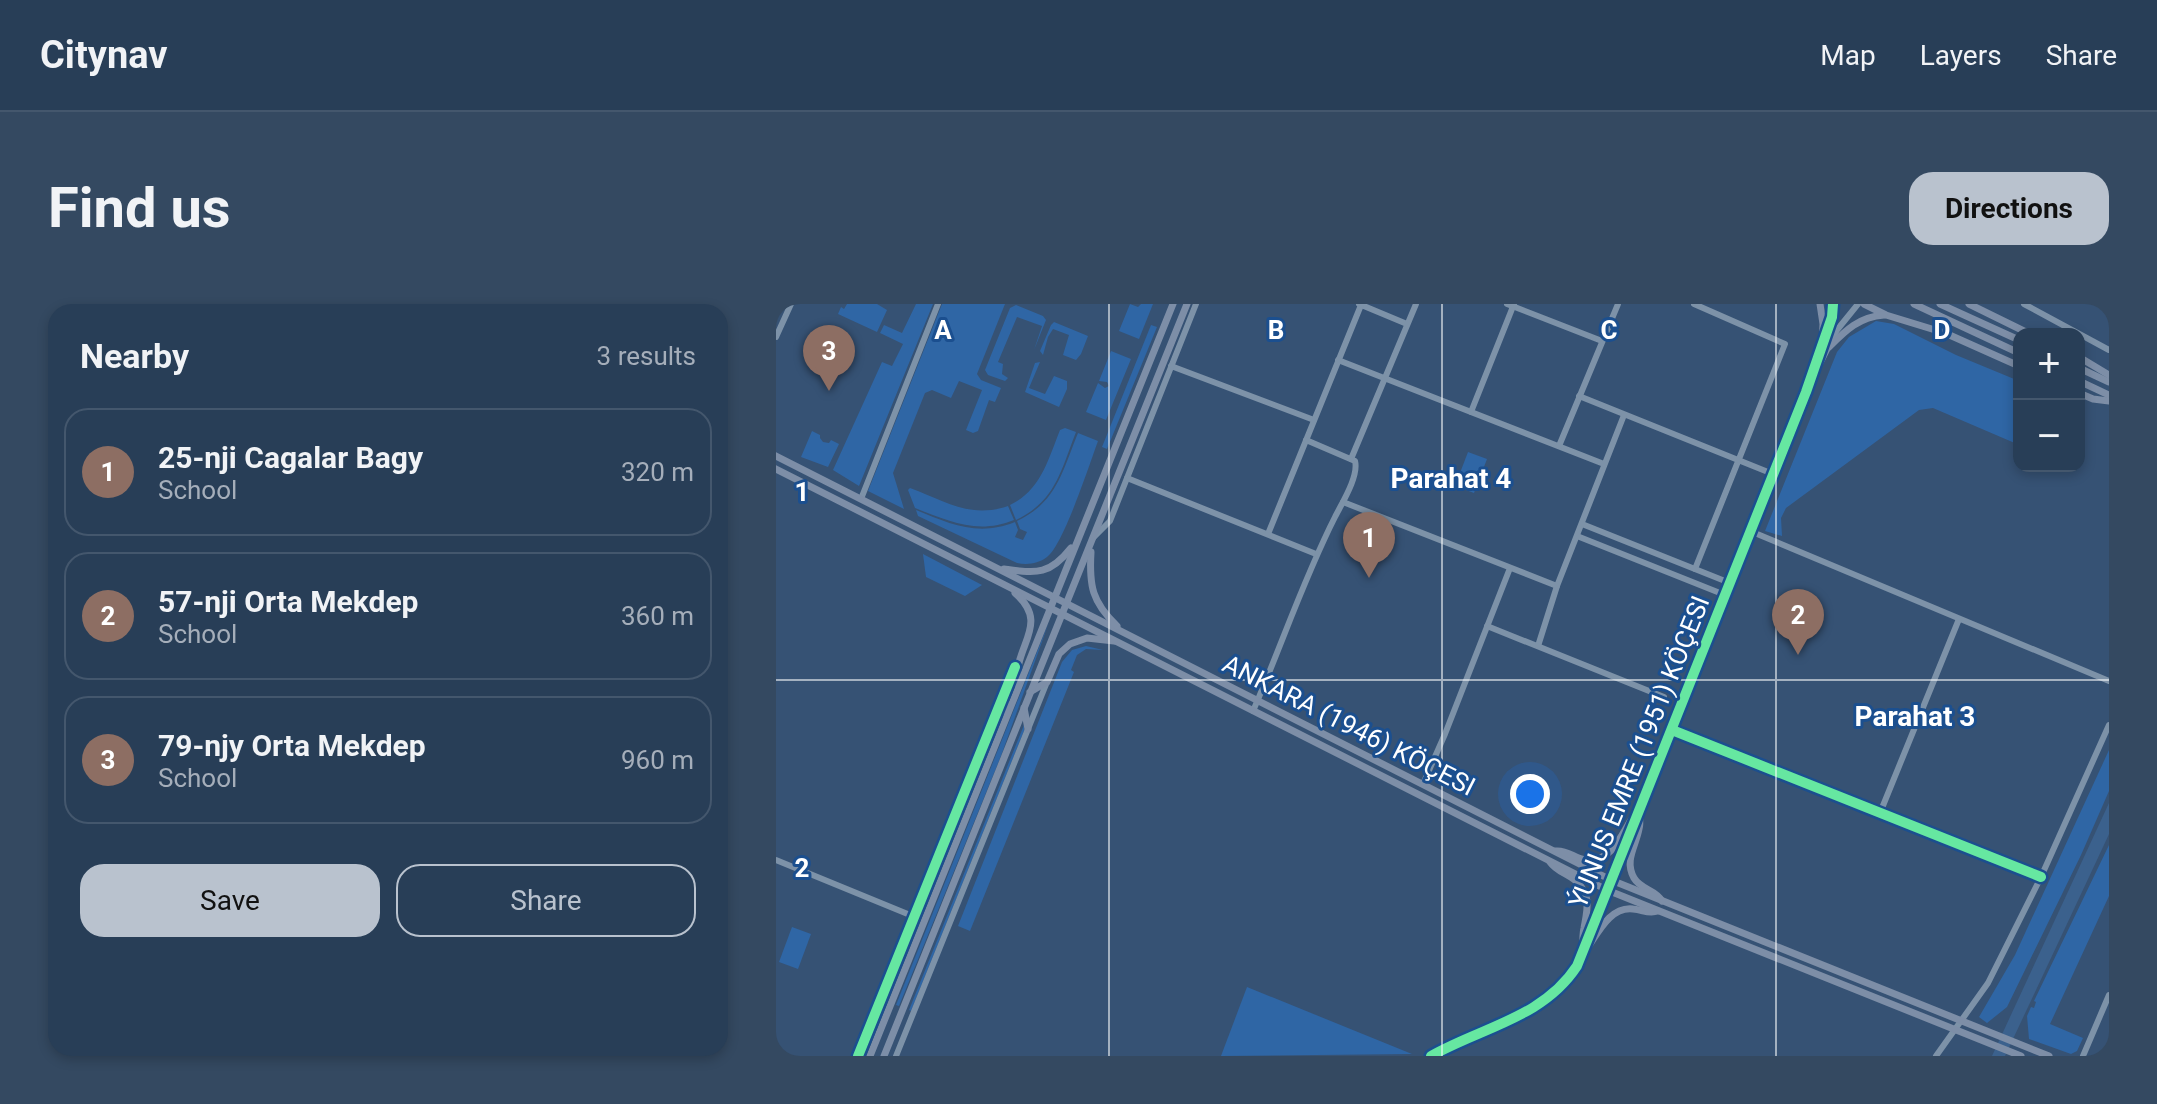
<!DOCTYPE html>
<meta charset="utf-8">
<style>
:root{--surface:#283e57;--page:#344961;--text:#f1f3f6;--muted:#a5aeba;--line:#44576d;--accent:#b9c2ce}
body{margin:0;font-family:Roboto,sans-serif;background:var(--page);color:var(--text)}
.controls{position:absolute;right:24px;top:24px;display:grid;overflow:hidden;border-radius:16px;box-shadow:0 4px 12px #0003}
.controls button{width:72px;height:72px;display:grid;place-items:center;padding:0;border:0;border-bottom:2px solid var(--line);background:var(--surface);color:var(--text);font:40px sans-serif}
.you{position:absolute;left:754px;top:490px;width:28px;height:28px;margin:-20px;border:6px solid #fff;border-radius:50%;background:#1a73e8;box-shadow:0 0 0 12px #1a73e833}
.badge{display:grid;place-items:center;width:52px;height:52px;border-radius:50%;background:var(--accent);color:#fff;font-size:26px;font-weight:700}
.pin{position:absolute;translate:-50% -66px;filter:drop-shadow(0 2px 4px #0008)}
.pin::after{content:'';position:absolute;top:42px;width:28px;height:24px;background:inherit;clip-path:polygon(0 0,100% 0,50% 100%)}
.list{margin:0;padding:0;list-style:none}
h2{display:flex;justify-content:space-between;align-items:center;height:104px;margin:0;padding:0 32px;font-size:34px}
h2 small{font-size:26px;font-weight:400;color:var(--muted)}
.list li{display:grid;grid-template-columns:52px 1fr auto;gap:24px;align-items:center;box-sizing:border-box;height:128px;margin:0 16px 16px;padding:0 16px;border:2px solid var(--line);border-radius:24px}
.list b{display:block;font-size:30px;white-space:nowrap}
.list p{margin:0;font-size:26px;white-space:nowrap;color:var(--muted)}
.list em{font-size:26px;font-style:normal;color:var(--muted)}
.actions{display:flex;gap:16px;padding:24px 32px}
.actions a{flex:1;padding:18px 0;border:2px solid var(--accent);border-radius:24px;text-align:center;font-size:28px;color:var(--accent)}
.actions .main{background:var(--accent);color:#111}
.map{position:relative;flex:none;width:1333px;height:752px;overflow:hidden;border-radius:24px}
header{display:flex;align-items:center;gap:48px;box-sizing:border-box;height:112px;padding:0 40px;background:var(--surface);border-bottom:2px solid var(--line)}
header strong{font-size:38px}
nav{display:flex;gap:44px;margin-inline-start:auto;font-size:28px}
.intro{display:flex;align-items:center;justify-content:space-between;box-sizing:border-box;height:192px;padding:0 48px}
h1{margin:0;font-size:56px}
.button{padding:20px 36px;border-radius:24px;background:var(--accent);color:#111;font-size:28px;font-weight:700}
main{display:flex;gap:48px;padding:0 48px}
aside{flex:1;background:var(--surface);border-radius:24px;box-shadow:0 4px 12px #0003}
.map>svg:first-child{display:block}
</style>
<header>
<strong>Citynav</strong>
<nav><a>Map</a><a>Layers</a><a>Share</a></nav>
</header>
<div class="intro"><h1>Find us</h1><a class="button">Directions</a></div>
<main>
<aside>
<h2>Nearby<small>3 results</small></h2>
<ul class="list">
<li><span class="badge" style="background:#8d6e63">1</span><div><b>25-nji Cagalar Bagy</b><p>School</p></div><em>320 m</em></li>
<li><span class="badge" style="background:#8d6e63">2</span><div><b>57-nji Orta Mekdep</b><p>School</p></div><em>360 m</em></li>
<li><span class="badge" style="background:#8d6e63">3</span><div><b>79-njy Orta Mekdep</b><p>School</p></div><em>960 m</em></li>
</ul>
<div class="actions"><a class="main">Save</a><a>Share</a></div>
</aside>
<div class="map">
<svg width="1333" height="752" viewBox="0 0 1333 752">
<rect width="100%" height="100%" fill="#365274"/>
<!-- green -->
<g fill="#2f66a5">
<polygon points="71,0 101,0 111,6 101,28 62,10 65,3 68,5"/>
<polygon points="140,0 157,0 83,182 57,166 106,58 116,62 127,40 104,29 108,21 126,29"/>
<polygon points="166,0 229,0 201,70 205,76 225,84 219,98 213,96 202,127 197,129 190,126 206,86 183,77 175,94 156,86 149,89 117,169 128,205 92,187"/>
<polygon points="354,0 362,3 365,0 377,0 363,35 343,27"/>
<polygon points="240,1 267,12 270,16 258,46 266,22 241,13 222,58 227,60 226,70 232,74 229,77 212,71 209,66 234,4"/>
<polygon points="1100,17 1118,20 1180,51 1243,77 1241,140 1157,104 1143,106 1010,204 1005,214 1006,232 989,227 1061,48 1073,33"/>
<polygon points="278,18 312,32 305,50 300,56 287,51 293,31 277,25 272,33 267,51 264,47 275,21"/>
<polygon points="375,21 381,23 331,145 326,143"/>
<polygon points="335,47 355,55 330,116 310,108 322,79 329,84 333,82 331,78 323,77"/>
<polygon points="264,58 253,84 269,90 278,72 291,77 291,85 283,103 249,88 259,59"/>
<path d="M 289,124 L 300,128 C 285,166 280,197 240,216 L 234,201 C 265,186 272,156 284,126 Z"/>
<polygon points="36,127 44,131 44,134 47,138 53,139 55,136 63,140 52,163 25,153"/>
<path d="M 302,129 L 322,137 C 314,159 287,242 271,253 C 262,260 251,261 241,259 L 142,212 L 140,206 C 174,220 202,233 239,218 L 242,226 L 239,233 L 247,236 L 251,228 L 244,225 L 241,217 C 281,198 286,168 302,129 Z"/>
<polygon points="692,148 711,155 698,189 679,182"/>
<path d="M 134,184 C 169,197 194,215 232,202 L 238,216 C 201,231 173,217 139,204 L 132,186 Z"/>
<polygon points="147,250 206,281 189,292 150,273"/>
<polygon points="273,318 225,452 123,702 120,701"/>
<polygon points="310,342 327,346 310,345 301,351 295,366 298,368 194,627 182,622 286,358 296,346"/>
<polygon points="248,421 248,427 135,707 133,706"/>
<polygon points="1333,446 1333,487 1305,551 1231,703 1211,719 1203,713 1239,651"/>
<polygon points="1333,541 1333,592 1274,720 1307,734 1301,747 1295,750 1253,735 1251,712 1255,703 1258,704 1260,698 1258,697"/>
<polygon points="16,623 35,630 22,665 3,658"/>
<polygon points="471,683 636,750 445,752"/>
</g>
<!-- water -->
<polygon fill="#3b618d" points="1333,499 1333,530 1320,558 1229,752 1216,752"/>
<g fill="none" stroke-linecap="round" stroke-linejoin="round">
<!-- minor -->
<g stroke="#7d92a8" stroke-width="6">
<polyline points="583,0 631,20"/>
<polyline points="731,0 826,37"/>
<polyline points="918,0 1009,40 919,265"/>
<polyline points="1248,0 1333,46"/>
<polyline points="0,33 15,0"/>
<polyline points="562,56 828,160"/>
<polyline points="395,62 538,116"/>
<polyline points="1040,68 1061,26 1082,0"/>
<polyline points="803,92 997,170"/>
<polyline points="695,108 738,0"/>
<polyline points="783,142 842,0"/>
<polyline points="575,155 640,0"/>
<polyline points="351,174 540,250"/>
<polyline points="85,195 162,0"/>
<polyline points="567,198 781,282"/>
<polyline points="806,220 954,279"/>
<polyline points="974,227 1333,377"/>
<polyline points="492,230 585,1"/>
<polyline points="801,232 949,291"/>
<polyline points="318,233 334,217 420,0"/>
<polyline points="711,322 888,393"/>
<polyline points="762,342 781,282 848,111"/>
<path d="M 477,407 C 505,343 527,276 559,213 C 566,199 583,172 579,157 L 530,136"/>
<polyline points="896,426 1265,573"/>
<polyline points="647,480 669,430 734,264"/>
<polyline points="1104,509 1183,315"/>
<polyline points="0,556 139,613"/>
<polyline points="82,752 239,363"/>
<polyline points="120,752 271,378"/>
<path d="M 655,752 C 706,723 767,714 801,662 L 1030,88 L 1056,13 L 1057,0"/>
<polyline points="1160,752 1212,679 1265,573 1333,421"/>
<polyline points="1307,752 1333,691"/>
</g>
<!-- major -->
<g stroke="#7d8ea7" stroke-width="7">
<polyline points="1044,0 1047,20 1046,40"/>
<polyline points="1088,0 1110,11 1169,29 1243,62"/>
<polyline points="1138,0 1243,49"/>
<polyline points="1164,0 1243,36"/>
<polyline points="1193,0 1254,30"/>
<path d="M 1053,43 C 1070,26 1083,13 1108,11"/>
<polyline points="1303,53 1333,71"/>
<polyline points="1303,64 1333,78"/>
<polyline points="1303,77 1333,91"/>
<polyline points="1303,89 1317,95 1333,97"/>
<polyline points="0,152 835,576 1273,752"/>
<polyline points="0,165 831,586 1245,752"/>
<path d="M 315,248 C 313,282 316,298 341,322"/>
<path d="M 228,265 C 260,269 273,272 295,244"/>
<path d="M 239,289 C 276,321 236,342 242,380"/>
<polyline points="254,388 271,378 283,350 294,340 311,334 338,337"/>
<polyline points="248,404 252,425"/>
<polyline points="220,413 234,401"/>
<path d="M 863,505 C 863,511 865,519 863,525 C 860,542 848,556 858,574 C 865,586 879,585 886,597"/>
<path d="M 780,547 C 792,546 799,555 810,556 C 840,559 847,522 863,505"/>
<path d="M 774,558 C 781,568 791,569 800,577 C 816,591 811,607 808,624 C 806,632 807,642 807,650"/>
<path d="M 807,650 C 820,634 832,602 857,605 C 868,606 872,610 882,607"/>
<polyline points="94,752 397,0"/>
<polyline points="108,752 411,0"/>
</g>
<!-- cycleway casing -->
<g stroke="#1b4f8f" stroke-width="15">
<g id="cycleway">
<polyline points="896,426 1265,573"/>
<polyline points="82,752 239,363"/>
<path d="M 655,752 C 706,723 767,714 801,662 L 1030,88 L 1056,13 L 1057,0"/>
</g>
</g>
<!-- cycleway -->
<use href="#cycleway" stroke="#66e7a1" stroke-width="10"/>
</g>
<!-- grid -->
<path fill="none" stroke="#fff" stroke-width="2" stroke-opacity="0.55" d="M 333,0 L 333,752M 666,0 L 666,752M 1000,0 L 1000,752M 0,376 L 1333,376"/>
<g text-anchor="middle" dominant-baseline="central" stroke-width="6" stroke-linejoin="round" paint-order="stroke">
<!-- street labels -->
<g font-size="26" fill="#fff" stroke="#1b4f8f">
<text transform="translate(573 421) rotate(27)">ANKARA (1946) KÖÇESI</text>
<text transform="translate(863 448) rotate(-68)">ÝUNUS EMRE (1951) KÖÇESI</text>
</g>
<!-- neighbourhood labels -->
<g font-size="28" font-weight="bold" fill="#fff" stroke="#1b4f8f">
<text x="675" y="174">Parahat 4</text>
<text x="1139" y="412">Parahat 3</text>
</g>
</g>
<g font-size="26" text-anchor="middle" font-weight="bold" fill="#fff" stroke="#1b4f8f" stroke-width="6" stroke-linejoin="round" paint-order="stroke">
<text x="167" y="35">A</text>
<text x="500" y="35">B</text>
<text x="833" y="35">C</text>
<text x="1166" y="35">D</text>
<text x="26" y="197">1</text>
<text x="26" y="573">2</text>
</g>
</svg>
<div class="controls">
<button>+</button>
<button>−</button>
</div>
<div class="you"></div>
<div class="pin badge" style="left:593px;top:274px;background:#8d6e63">1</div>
<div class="pin badge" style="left:1022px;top:351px;background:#8d6e63">2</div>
<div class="pin badge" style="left:53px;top:87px;background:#8d6e63">3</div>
</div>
</main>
